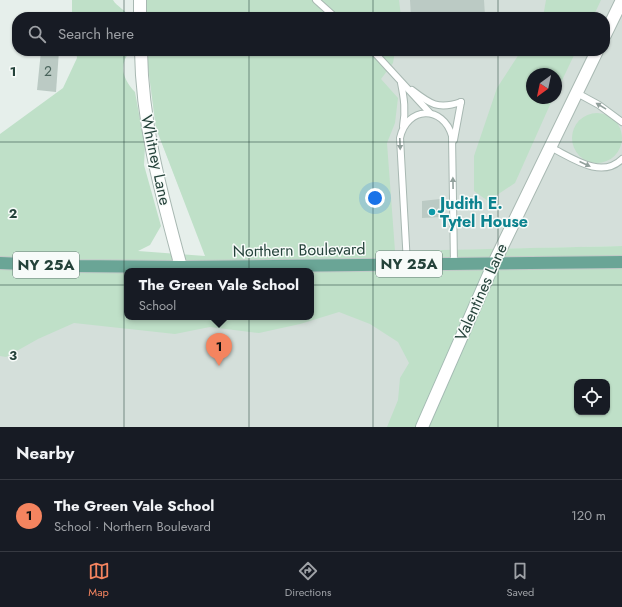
<!DOCTYPE html>
<meta charset="utf-8">
<style>
:root{--surface:#171b24;--page:#242831;--text:#f1f3f6;--muted:#9ea1a6;--line:#363941;--accent:#f4845f}
body{margin:0;font-family:Jost,sans-serif;background:var(--page);color:var(--text)}
.controls{position:absolute;right:12px;bottom:12px;display:grid;overflow:hidden;border-radius:8px;box-shadow:0 1px 3px #0004}
.controls button{width:36px;height:36px;display:grid;place-items:center;padding:0;border:0;border-bottom:1px solid var(--line);background:var(--surface);color:var(--text);font:20px sans-serif}
.compass{position:absolute;left:526px;top:68px;width:36px;height:36px;border-radius:50%;background:var(--surface);box-shadow:0 1px 3px #0004;rotate:213deg}
.you{position:absolute;left:375px;top:198px;width:14px;height:14px;margin:-10px;border:3px solid #fff;border-radius:50%;background:#1a73e8;box-shadow:0 0 0 6px #1a73e833}
.badge{display:grid;place-items:center;width:26px;height:26px;border-radius:50%;background:var(--accent);color:#111;font-size:13px;font-weight:700}
.pin{position:absolute;translate:-50% -33px;filter:drop-shadow(0 1px 2px #0008)}
.pin::after{content:'';position:absolute;top:21px;width:14px;height:12px;background:inherit;clip-path:polygon(0 0,100% 0,50% 100%)}
.popup{position:absolute;left:124px;top:268px;width:190px;height:52px;box-sizing:border-box;display:grid;place-content:center;border-radius:8px;background:var(--surface);filter:drop-shadow(0 1px 3px #0005);font-size:13px;white-space:nowrap;color:var(--muted)}
.popup b{font-size:15px;color:var(--text)}
.popup::after{content:'';position:absolute;left:50%;top:100%;margin-left:-8px;border:8px solid transparent;border-top-color:var(--surface)}
.list{margin:0;padding:0;list-style:none}
h2{display:flex;justify-content:space-between;align-items:center;height:52px;margin:0;padding:0 16px;font-size:17px}
h2 small{font-size:13px;font-weight:400;color:var(--muted)}
.list li{display:grid;grid-template-columns:26px 1fr auto;gap:12px;align-items:center;box-sizing:border-box;height:72px;padding:0 16px;border-top:1px solid var(--line)}
.list b{display:block;font-size:15px;white-space:nowrap}
.list p{margin:0;font-size:13px;white-space:nowrap;color:var(--muted)}
.list em{font-size:13px;font-style:normal;color:var(--muted)}
.icon{flex:none;width:22px;height:22px;fill:none;stroke:currentColor;stroke-width:2;stroke-linecap:round;stroke-linejoin:round}
.map{position:relative;flex:none;width:622px;height:427px;overflow:hidden}
.search{position:absolute;background:var(--surface);box-shadow:0 1px 3px #0004;left:12px;right:12px;top:12px;height:44px;display:flex;align-items:center;gap:10px;box-sizing:border-box;padding:0 14px;border-radius:16px;color:var(--muted);font-size:15px}
.sheet{height:124px;background:var(--surface)}
nav{display:flex;justify-content:space-around;align-items:center;box-sizing:border-box;height:56px;border-top:1px solid var(--line);background:var(--surface);font-size:11px;color:var(--muted)}
nav a{display:grid;justify-items:center;gap:2px}
nav .on{color:var(--accent)}
.map>svg:first-child{display:block}
</style>
<div class="map">
<svg width="622" height="427" viewBox="0 0 622 427">
<rect width="100%" height="100%" fill="#e6efeb"/>
<!-- built -->
<g fill="#d4dfda" fill-rule="evenodd">
<path d="M 147,0 L 622,0 L 622,246 L 206,256 L 156,128 L 146,51 L 605,51 L 605,17 L 147,17 ZM 532,74 L 556,74 L 556,98 L 532,98 Z"/>
<polygon points="451,282 413,427 0,427 0,284 127,317 311,317"/>
</g>
<!-- green -->
<g fill="#bfe0c8" fill-rule="evenodd">
<path d="M 72,0 L 113,0 C 117,7 125,9 129,17 L 72,17 Z"/>
<polygon points="147,0 399,0 401,17 147,17"/>
<polygon points="546,0 601,0 593,17 543,17"/>
<path d="M 76,51 L 133,51 L 130,51 C 118,66 123,79 135,92 L 145,147 L 144,165 L 161,226 L 150,245 L 138,251 L 205,256 L 156,128 L 146,51 L 395,51 L 393,63 L 381,79 L 398,98 L 395,123 L 387,143 L 395,251 L 622,246 L 622,427 L 387,427 L 398,400 L 400,378 L 409,363 L 398,342 L 370,324 L 339,312 L 300,324 L 259,333 L 210,327 L 175,334 L 74,323 L 38,339 L 6,357 L 0,356 L 0,134 L 63,88 L 77,58 ZM 127,271 L 311,271 L 311,317 L 127,317 ZM 577,382 L 607,382 L 607,412 L 577,412 Z"/>
<polygon points="521,51 576,51 556,93 556,74 532,74 532,98 553,98 515,183 488,201 474,191 474,156 497,88"/>
<circle cx="597" cy="138" r="25"/>
</g>
<!-- building -->
<g fill="#bbcac4">
<polygon points="410,0 484,0 485,16 411,17"/>
<polygon points="41,51 59,51 56,92 37,90"/>
<polygon points="440,199 442,217 422,218 422,201"/>
</g>
<g fill="none" stroke-linecap="round" stroke-linejoin="round">
<!-- lane casing -->
<g stroke="#a8b8b2" stroke-width="8">
<g id="lane">
<polyline points="316,0 335,17"/>
<polyline points="373,51 430,113"/>
<path d="M 401,83 C 404,98 406,111 403,126"/>
<path d="M 412,90 C 430,104 438,110 461,102"/>
<polyline points="577,93 599,105 622,122"/>
<polyline points="454,140 461,102"/>
<path d="M 550,147 C 571,157 601,180 622,159"/>
<path d="M 407,264 L 400,138 C 407,106 443,105 452,136 L 454,264"/>
</g>
</g>
<!-- street casing -->
<g stroke="#a8b8b2" stroke-width="14">
<g id="street">
<polyline points="140,0 140,17"/>
<polyline points="605,35 622,0"/>
<path d="M 141,51 C 142,126 162,196 181,267"/>
<polyline points="494,263 597,51"/>
</g>
</g>
<!-- secondary casing -->
<g stroke="#a4bbb3" stroke-width="14">
<polyline id="secondary" points="422,427 494,263"/>
</g>
<!-- primary casing -->
<g stroke="#c2cac8" stroke-width="14">
<polyline id="primary" points="0,263 71,266 181,267 622,262"/>
</g>
<!-- lane -->
<use href="#lane" stroke="#fff" stroke-width="6"/>
<!-- street -->
<use href="#street" stroke="#fff" stroke-width="12"/>
<!-- secondary -->
<use href="#secondary" stroke="#fff" stroke-width="12"/>
<!-- primary -->
<use href="#primary" stroke="#6aa596" stroke-width="12"/>
</g>
<!-- one-way arrows -->
<defs><path id="oneway-solid" d="M-6-.8H1V-3.2L6.5 0L1 3.2V.8H-6Z"/></defs>
<g fill="#92a09c">
<use href="#oneway-solid" transform="translate(601 106) rotate(-149)"/>
<use href="#oneway-solid" transform="translate(400 144) rotate(88)"/>
<use href="#oneway-solid" transform="translate(585 164) rotate(24)"/>
<use href="#oneway-solid" transform="translate(453 183) rotate(-91)"/>
</g>
<!-- grid -->
<path fill="none" stroke="#24423a" stroke-width="1" stroke-opacity="0.55" d="M 124,0 L 124,17M 249,0 L 249,17M 373,0 L 373,17M 498,0 L 498,17M 124,51 L 124,427M 249,51 L 249,427M 373,51 L 373,427M 498,51 L 498,427M 0,142 L 622,142M 0,285 L 622,285"/>
<!-- markers -->
<circle fill="#0f9aa8" stroke="#f7fbf9" stroke-width="1.5" cx="432" cy="212" r="4"/>
<g text-anchor="middle" dominant-baseline="central" stroke-width="3" stroke-linejoin="round" paint-order="stroke">
<!-- number labels -->
<g font-size="14" fill="#4a645c">
<text x="48" y="71">2</text>
</g>
<!-- shield labels -->
<g fill="#f7fbf9" stroke="#637a73" stroke-width="1">
<rect x="376" y="251" width="66" height="26" rx="3"/>
<rect x="13" y="252" width="66" height="26" rx="3"/>
</g>
<g font-size="15" font-weight="bold" fill="#24423a">
<text x="409" y="264">NY 25A</text>
<text x="46" y="265">NY 25A</text>
</g>
<!-- street labels -->
<g font-size="16" fill="#24423a" stroke="#f7fbf9">
<text transform="translate(156 160) rotate(78)">Whitney Lane</text>
<text transform="translate(299 250) rotate(-1)">Northern Boulevard</text>
<text transform="translate(481 292) rotate(-66)">Valentines Lane</text>
</g>
<!-- culture labels -->
<g font-size="16" font-weight="bold" fill="#0d838f" stroke="#f7fbf9" text-anchor="start">
<text x="440" y="203">Judith E.<tspan x="440" dy="18">Tytel House</tspan></text>
</g>
</g>
<g font-size="13" text-anchor="middle" font-weight="bold" fill="#24423a" stroke="#f7fbf9" stroke-width="3" stroke-linejoin="round" paint-order="stroke">
<text x="13" y="76">1</text>
<text x="13" y="218">2</text>
<text x="13" y="360">3</text>
</g>
</svg>
<div class="controls">
<button><svg class="icon" aria-label="locate" viewBox="0 0 24 24"><circle cx="12" cy="12" r="6"/><path d="M12 2v4M12 18v4M2 12h4M18 12h4"/></svg></button>
</div>
<svg class="compass" viewBox="-18 -18 36 36"><path d="M0-13l5 13h-10z" fill="#e53935"/><path d="M0 13l5-13h-10z" fill="#9ea1a6"/></svg>
<div class="you"></div>
<div class="pin badge" style="left:219px;top:366px">1</div>
<div class="popup"><b>The Green Vale School</b>School</div>
<div class="search"><svg class="icon" aria-label="search" viewBox="0 0 24 24"><circle cx="10" cy="10" r="6"/><path d="M15 15l6 6"/></svg>Search here</div>
</div>
<section class="sheet">
<h2>Nearby<small></small></h2>
<ul class="list">
<li><span class="badge">1</span><div><b>The Green Vale School</b><p>School · Northern Boulevard</p></div><em>120 m</em></li>
</ul>
</section>
<nav>
<a class="on"><svg class="icon" aria-label="map" viewBox="0 0 24 24"><path d="M3 6l6-2 6 2 6-2v14l-6 2-6-2-6 2zM9 4v14M15 6v14"/></svg>Map</a>
<a><svg class="icon" aria-label="directions" viewBox="0 0 24 24"><path d="M12 3l9 9-9 9-9-9zM9 14v-3h6M13 9l2 2-2 2"/></svg>Directions</a>
<a><svg class="icon" aria-label="saved" viewBox="0 0 24 24"><path d="M7 4h10v16l-5-4-5 4z"/></svg>Saved</a>
</nav>
